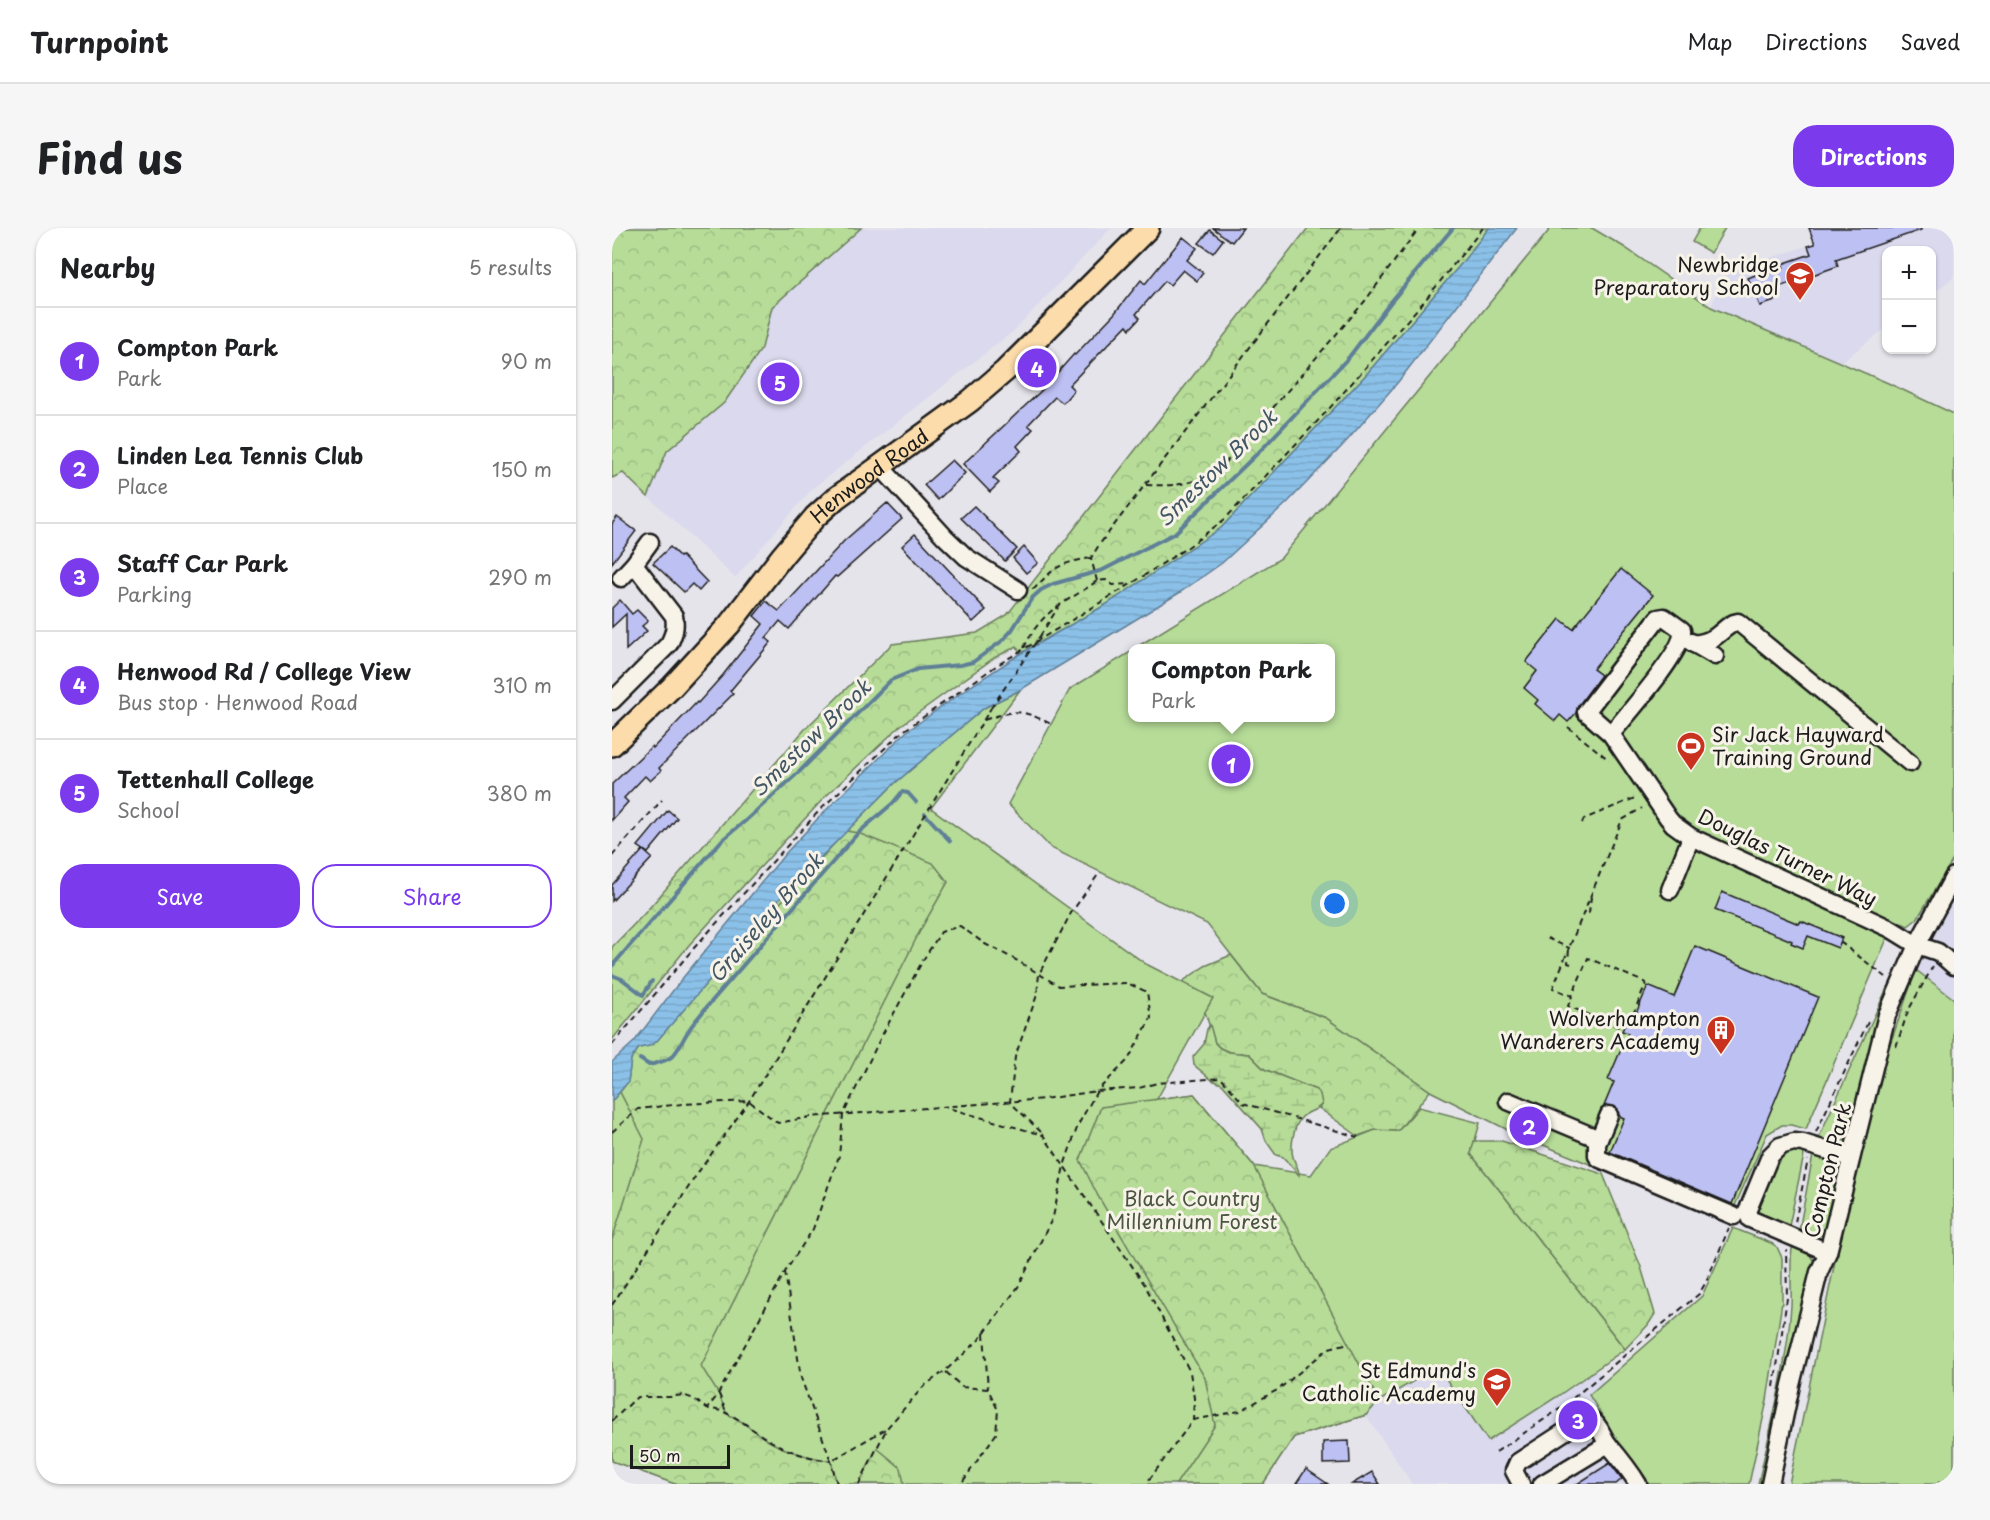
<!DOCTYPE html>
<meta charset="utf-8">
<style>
:root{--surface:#fff;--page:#f6f6f6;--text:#202124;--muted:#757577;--line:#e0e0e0;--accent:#7c3aed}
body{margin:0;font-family:"Playpen Sans",sans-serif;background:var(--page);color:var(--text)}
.controls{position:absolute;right:18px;top:18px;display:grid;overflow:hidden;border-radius:12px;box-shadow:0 2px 4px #0004}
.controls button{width:54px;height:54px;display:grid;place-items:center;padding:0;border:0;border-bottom:2px solid var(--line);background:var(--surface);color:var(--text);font:30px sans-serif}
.scale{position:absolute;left:18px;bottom:15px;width:100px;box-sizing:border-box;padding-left:6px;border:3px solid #1c1c1c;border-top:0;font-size:16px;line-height:21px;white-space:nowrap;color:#1c1c1c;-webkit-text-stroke:4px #f7f3e8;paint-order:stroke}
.you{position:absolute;left:723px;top:676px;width:21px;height:21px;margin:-15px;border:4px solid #fff;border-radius:50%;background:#1a73e8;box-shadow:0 0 0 9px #1a73e833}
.badge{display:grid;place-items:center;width:39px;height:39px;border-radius:50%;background:var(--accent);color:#fff;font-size:20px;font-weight:700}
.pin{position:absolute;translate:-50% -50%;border:3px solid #fff;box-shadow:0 2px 6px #0006}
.popup{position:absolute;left:516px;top:416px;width:207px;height:78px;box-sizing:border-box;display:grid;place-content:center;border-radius:12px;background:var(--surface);filter:drop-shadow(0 2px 4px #0005);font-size:20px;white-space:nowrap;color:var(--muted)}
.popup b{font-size:22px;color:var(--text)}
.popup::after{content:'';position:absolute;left:50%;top:100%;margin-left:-12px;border:12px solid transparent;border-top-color:var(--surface)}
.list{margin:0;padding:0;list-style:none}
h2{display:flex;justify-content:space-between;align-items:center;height:78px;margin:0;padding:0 24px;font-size:26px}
h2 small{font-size:20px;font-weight:400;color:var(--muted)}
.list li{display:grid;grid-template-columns:39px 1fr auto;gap:18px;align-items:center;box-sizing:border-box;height:108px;padding:0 24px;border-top:2px solid var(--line)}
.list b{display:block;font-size:22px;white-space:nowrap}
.list p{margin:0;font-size:20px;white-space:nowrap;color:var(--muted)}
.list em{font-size:20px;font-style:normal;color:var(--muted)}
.actions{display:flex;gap:12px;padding:18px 24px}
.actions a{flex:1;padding:14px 0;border:2px solid var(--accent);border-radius:24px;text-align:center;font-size:21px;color:var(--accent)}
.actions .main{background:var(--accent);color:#fff}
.map{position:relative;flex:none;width:1342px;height:1256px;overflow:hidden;border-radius:24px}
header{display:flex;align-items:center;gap:36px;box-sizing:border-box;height:84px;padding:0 30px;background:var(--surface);border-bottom:2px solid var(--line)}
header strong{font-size:28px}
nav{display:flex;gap:33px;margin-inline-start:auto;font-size:21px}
.intro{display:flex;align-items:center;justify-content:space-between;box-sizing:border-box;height:144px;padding:0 36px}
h1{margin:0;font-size:42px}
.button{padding:15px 27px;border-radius:24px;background:var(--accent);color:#fff;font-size:21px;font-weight:700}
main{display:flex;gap:36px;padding:0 36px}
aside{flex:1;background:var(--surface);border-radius:24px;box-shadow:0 2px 4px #0004}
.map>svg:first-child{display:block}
</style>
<header>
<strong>Turnpoint</strong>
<nav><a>Map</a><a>Directions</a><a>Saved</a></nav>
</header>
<div class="intro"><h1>Find us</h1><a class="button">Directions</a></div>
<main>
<aside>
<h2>Nearby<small>5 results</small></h2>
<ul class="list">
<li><span class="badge">1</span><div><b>Compton Park</b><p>Park</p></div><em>90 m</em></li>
<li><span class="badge">2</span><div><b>Linden Lea Tennis Club</b><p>Place</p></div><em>150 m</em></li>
<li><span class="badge">3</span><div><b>Staff Car Park</b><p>Parking</p></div><em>290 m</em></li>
<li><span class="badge">4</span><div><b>Henwood Rd / College View</b><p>Bus stop · Henwood Road</p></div><em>310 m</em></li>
<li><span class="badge">5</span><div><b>Tettenhall College</b><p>School</p></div><em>380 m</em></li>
</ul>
<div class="actions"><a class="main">Save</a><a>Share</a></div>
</aside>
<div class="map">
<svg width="1342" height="1256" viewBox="0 0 1342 1256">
<defs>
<pattern id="forest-crowns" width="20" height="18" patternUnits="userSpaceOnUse" patternTransform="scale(1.5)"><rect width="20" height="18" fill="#b6dc98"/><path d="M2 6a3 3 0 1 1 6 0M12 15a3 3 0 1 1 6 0" fill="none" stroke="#9cbc82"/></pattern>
<pattern id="wetland-marsh" width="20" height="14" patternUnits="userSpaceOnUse" patternTransform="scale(1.5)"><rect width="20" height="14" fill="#b6dc98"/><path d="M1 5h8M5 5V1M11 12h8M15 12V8" fill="none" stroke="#9cbc82"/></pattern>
<pattern id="water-rules" width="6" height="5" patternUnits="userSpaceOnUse" patternTransform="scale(1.5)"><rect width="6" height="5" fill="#8bc1e9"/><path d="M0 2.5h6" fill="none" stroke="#77a5c7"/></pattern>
</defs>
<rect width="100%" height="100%" fill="#e6e4eb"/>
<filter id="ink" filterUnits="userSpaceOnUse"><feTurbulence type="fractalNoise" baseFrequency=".0167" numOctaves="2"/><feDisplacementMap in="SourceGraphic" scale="12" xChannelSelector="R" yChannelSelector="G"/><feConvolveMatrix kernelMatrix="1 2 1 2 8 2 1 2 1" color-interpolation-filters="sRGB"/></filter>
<g filter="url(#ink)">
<!-- built -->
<g fill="#dad9ed">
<polygon points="0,0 499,0 404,101 200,261 123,350 11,245"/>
<polygon points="1249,0 1342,0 1342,49 1320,66 1320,22 1274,22 1274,100 1228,135 1099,79 1113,45"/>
<polygon points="1342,664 1342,771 1304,742 1312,720"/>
<polygon points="826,1139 837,1154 946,1168 984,1141 1059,1256 800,1256 754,1187 767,1173"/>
</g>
<!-- green -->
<g fill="#b6dc98" stroke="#697c5a" stroke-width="1.5">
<polygon points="939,0 980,0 1012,19 1099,79 1276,155 1342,186 1342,630 1305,691 1296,698 1283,692 1194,901 1179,897 1170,897 1155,906 1121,982 1074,976 900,904 818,863 714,790 650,766 595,696 439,620 396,576 458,461 520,423 520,490 718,490 718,420 523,420 669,330"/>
<polygon points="1088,0 1113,0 1099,25 1080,14"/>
<polygon points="408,462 319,580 534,736 601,770 545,871 582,866 642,938 699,947 718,920 763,902 786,903 807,879 868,895 859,926 1013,1121 946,1168 876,1213 826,1139 767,1173 754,1187 682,1209 651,1256 63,1256 0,1233 0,873 16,854 19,831 44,814 170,668 282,556 372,480"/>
<polygon points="1304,742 1342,771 1342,1252 1327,1254 1325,1256 1177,1256 1227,1014 1269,842"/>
<path d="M 1282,759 L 1234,911 C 1225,918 1217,914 1206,911 L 1275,760 Z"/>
<polygon points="1180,922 1191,924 1192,927 1177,998 1144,985 1143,979 1167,928"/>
<path d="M 1201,927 L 1222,934 L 1227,942 L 1213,1004 C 1204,1012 1197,1008 1187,1003 Z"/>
<polygon points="1121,1000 1159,1015 1165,1019 1170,1030 1170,1074 1155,1172 1137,1256 1036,1256 1015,1228 977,1167 1090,1068"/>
<path d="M 1181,1018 L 1198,1027 L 1203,1035 L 1155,1256 L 1146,1256 C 1159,1197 1175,1138 1179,1078 C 1180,1066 1177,1024 1181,1018 Z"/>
</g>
<!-- forest -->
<g fill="url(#forest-crowns)" stroke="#697c5a" stroke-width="1.5">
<polygon points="0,0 249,0 160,79 150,120 112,175 55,223 36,269 11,245 0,250"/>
<polygon points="696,0 877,0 849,36 752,149 609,300 495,376 408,426 405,418 382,430 288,498 212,570 77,717 0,812 0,719 32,686 193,501 280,416 365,405 395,387"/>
<path d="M 234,603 L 246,605 L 321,635 L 336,654 L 310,699 L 89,1138 L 106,1165 L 115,1186 C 131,1192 141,1203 155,1212 C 175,1224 197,1229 219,1233 L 225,1256 L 63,1256 L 0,1233 L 0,1012 L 32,911 L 8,864 L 16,854 L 19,831 L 27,820 L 37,818 L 44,814 L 92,758 Z"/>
<polygon points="619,727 650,766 714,790 818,863 786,903 763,902 746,908 707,880 710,876 704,862 652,841 637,826 617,824 608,820 603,815 593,784 601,770 570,754 593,738"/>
<polygon points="582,866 642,938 767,1173 754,1187 682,1209 651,1256 564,1256 603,1197 593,1150 486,968 468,932 489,879"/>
<polygon points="862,913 890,913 991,946 1029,1039 1043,1086 1036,1097 1013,1121 859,926"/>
<polygon points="265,1220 289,1240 292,1256 247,1256"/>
</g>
<!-- wetland -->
<path fill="url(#wetland-marsh)" stroke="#697c5a" stroke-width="1.5" d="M 598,797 L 603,815 L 608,820 L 617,824 L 637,826 L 652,841 L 704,862 L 708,866 L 710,876 C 705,883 696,883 690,889 C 682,897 678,918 681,929 C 683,936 687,940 687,947 L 671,929 L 664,927 L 654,913 L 650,901 L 610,856 L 600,852 L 582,837 L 581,829 L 592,816 L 595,801 Z"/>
<!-- water -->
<polygon fill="url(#water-rules)" stroke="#5f7f97" stroke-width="1.5" points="877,0 905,0 786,154 733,215 675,275 610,335 567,365 408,462 372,480 282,556 170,668 44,814 37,818 27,820 19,831 16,854 0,873 0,834 22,814 69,752 173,626 210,586 294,504 359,458 408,426 495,376 609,300 752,149 849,36"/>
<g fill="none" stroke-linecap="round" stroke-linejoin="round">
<!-- stream -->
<g stroke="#5f7f97" stroke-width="4">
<polyline points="313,586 338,613"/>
<polyline points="0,738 110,612 132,594 189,542 279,452 306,441 348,437 361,434 390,413 400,402 420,370 429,362 441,356 491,342 563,305 651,220 737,129 778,75 841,0"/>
<polyline points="0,747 10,751 31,767 40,753"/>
<path d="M 28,831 L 37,837 C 65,831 62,827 75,805 C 80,796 87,789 93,781 L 246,605 L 281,575 L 290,564 L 296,565 L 304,574"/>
</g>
</g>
<!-- building -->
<g fill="#bdc0f2" stroke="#1c1c1c" stroke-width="1.5">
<polygon points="601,0 631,0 620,14"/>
<polygon points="1197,0 1309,0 1309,2 1224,31 1226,38 1158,62 1163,73 1148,78 1136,50 1151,44 1153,47 1172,40 1170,36 1199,26 1196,18 1203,16"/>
<polygon points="598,2 611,12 601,25 587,15"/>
<polygon points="571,9 585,20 575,32 591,45 585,53 571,42 558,57 553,53 524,86 528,90 518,101 515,97 457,157 462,162 451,175 443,169 416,197 421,201 405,218 409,223 381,250 387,255 378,264 351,236 430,162 462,126 463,127 502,86 529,52 533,56"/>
<polygon points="340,232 353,245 326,272 312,257"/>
<polygon points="275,275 290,291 225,349 223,348 177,401 168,393 154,410 159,414 118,463 121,466 47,540 49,543 38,553 33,548 12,570 16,574 0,592 0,556 40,518 41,520 85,474 86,475 111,447 151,396 142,388 154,373 167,383 232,313"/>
<polygon points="362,278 405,321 393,333 349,290"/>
<polygon points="5,289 24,303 0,335 0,296"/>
<polygon points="303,306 374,382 361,394 290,318"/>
<polygon points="58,319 68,329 70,328 95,354 87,363 80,356 72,364 41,335"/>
<polygon points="412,319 426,335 414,345 401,330"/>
<polygon points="1009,341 1041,367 981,441 989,447 966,478 964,485 956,494 948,487 943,493 923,476 926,472 912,460 925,443 914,434 948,391 961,401"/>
<polygon points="8,372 20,386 25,382 36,393 30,398 35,403 14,422 14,386 0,399 0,380"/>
<polygon points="56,582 65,590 36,625 26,618"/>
<polygon points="31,622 40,630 0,673 0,657"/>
<polygon points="1110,664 1187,696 1189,693 1230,710 1226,720 1196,708 1191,720 1179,715 1180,713 1103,682"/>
<polygon points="1083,718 1206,769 1120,976 998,924 1012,890 1007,888 1006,881 1002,878 992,878 1002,854 996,852 1016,805 1010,803 1016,789 1021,792 1036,758 1062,769"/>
<polygon points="909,890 929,898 924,910 904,902"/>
<polygon points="737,1213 738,1235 711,1236 711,1214"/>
<polygon points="998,1235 1010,1251 1004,1256 965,1256"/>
<polygon points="694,1241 716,1256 684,1256"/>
<polygon points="760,1244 768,1256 740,1256"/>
</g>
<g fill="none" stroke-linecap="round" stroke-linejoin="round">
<!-- minor casing -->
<g stroke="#1c1c1c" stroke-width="21">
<g id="minor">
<polyline points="267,237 333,309 354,329 406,362"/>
<polyline points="9,350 22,336 38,314"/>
<polyline points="1079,414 1103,428"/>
<path d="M 1082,416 C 1089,415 1095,414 1101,410 C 1110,405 1116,395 1126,394 L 1298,535"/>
<path d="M 0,473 L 57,416 C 62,406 64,399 62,388 L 22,336"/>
<path d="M 999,506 C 1013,489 1074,420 1070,402 L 1052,389 L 1046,390 L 974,484 L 999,506 L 1056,590 L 1061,596 L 1079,609 L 1279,701 L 1305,717 L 1326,724 L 1342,738"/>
<polyline points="1058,662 1079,609"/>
<polyline points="896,873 987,911"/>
<polyline points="997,887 985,916 985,928 988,931 1122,988"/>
<polyline points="1216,1024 1138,991 1135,984 1158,928 1168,918 1182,914 1191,915 1239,930"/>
<path d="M 909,1256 L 902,1243 L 906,1234 L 966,1195 L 979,1191 C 988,1197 990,1208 996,1216 C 1007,1229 1017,1241 1026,1256"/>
<polyline points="930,1256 996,1216"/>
<polyline points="1158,1256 1179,1157 1207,1044 1216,1024 1275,787 1305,717 1342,648"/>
</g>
</g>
<!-- major casing -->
<g stroke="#1c1c1c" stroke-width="26">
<g id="major">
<path id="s1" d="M 0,517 L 60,459 L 117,397 L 171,327 L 203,289 L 224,270 L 358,173 L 393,143 L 536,0"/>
</g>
</g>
<!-- path -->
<g stroke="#1c1c1c" stroke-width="2" stroke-dasharray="6 4.5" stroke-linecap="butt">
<path d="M 534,257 C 569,258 578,257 609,240 L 753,73 L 807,0"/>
<polyline points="485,353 479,330 487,317 729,0"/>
<path d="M 420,361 L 423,360 C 444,338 448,335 479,330"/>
<polyline points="428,408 447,378"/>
<path d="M 412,420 C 431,379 452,377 485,353 L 494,352 L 501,357 L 517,356"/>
<path d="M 372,492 C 405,481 408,481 439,496"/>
<polyline points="956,499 997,532"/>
<polyline points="970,595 972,591 1023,570"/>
<polyline points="0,628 50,572"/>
<polyline points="979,669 977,685 979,685"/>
<polyline points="935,710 957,720 941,760 960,768 976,730 1034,755 1020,789 1014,787 1009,800 956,778 960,768"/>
<polyline points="1228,714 1274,749"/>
<polyline points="959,736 956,735 957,720 1010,592 1030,580"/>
<polyline points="0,817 81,721 207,583 290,504 384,438 519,356 576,319 613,291 716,182 814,71 871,0"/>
<polyline points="1284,819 1296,783 1321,738"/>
<polyline points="0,904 26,881 70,876 137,873 166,895 198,889 432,871 485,863 527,860 545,855 609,850 631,875 746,909"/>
<polyline points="429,904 398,874 403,829 425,767 427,746 459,685 488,644"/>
<polyline points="1204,904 1257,792"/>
<polyline points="1183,994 1196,932"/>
<polyline points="173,1044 189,1150 219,1233 275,1200"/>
<polyline points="0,1077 85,946 137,873 379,480"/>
<polyline points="372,1105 376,1161"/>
<polyline points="334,1144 350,1159 376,1161 386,1182 384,1206 349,1256"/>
<polyline points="1162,1159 1175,1070 1174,1022"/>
<polyline points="107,1166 115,1186"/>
<polyline points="581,1192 628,1183 667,1161 717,1120 737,1115"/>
<polyline points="0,1193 25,1169 58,1169 71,1167 82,1171 95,1181"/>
<polyline points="884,1224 949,1180 1087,1066 1094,1054 1117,1000"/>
<path d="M 225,1256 L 219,1233 C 197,1230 177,1224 157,1212 C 137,1201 120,1181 95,1181 L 105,1168 L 173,1044 L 201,1001 L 227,928 L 231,887 L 268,811 L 311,732 L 329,704 L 348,698 L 373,716 L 404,732 L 447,758 L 515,755 L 535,764 L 539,790 L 516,832 L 485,863 L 466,897 L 452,938 L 533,1057 L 578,1144 L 582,1170 L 581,1192 L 534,1256"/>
<polyline points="247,1256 275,1200 312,1158 333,1143 366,1113 406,1059 441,989 452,938 431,907 336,880"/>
</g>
<!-- minor -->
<use href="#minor" stroke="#f7f3e8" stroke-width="16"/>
<!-- major -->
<use href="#major" stroke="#fcdcab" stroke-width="21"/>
<!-- path-bridge -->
<polyline stroke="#1c1c1c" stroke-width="2" stroke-dasharray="6 4.5" stroke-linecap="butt" points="379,480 428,408"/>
</g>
</g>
<!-- icons -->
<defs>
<g id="school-pin" transform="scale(1.5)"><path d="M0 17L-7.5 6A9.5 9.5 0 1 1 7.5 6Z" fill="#c8321e" stroke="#f7f3e8"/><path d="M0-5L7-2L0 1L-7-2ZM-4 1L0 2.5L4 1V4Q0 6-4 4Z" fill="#fff"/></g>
<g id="stadium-pin" transform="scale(1.5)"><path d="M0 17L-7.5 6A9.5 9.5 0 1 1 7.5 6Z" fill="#c8321e" stroke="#f7f3e8"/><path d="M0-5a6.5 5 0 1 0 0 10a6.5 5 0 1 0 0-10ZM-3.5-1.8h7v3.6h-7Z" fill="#fff"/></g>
<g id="building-pin" transform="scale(1.5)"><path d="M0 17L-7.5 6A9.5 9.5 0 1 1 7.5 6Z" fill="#c8321e" stroke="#f7f3e8"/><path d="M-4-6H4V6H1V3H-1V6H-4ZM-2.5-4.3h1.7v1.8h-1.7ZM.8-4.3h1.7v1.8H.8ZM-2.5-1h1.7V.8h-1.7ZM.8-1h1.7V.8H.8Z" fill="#fff"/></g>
</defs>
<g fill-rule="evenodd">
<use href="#school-pin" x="1188" y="48"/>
<use href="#stadium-pin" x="1079" y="518"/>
<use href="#building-pin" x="1109" y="802"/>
<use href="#school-pin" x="885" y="1154"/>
</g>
<g text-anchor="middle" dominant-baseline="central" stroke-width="6" stroke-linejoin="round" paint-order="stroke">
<!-- poi labels -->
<g font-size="20" fill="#1c1c1c" stroke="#f7f3e8" text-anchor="end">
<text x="1167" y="36">Newbridge<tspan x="1167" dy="23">Preparatory School</tspan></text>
<text x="1100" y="506" text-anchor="start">Sir Jack Hayward<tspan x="1100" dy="23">Training Ground</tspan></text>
<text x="1088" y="790">Wolverhampton<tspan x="1088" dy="23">Wanderers Academy</tspan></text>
<text x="864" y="1142">St Edmund's<tspan x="864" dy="23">Catholic Academy</tspan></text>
</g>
<!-- street labels -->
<g font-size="20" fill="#1c1c1c" stroke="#f7f3e8">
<text stroke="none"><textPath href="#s1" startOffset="374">Henwood Road</textPath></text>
<text transform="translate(1176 629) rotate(26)">Douglas Turner Way</text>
<text transform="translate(1215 942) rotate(-76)">Compton Park</text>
</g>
<!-- park labels -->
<g font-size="20" fill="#4a5641" stroke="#f7f3e8">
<text x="580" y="970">Black Country<tspan x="580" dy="23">Millennium Forest</tspan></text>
</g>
<!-- water labels -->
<g font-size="21" font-style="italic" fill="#435664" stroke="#f7f3e8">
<text transform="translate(604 239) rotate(-44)">Smestow Brook</text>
<text transform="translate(198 509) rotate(-44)">Smestow Brook</text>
<text transform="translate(153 689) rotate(-49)">Graiseley Brook</text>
</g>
</g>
</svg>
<div class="controls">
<button>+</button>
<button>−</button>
</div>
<div class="scale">50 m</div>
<div class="you"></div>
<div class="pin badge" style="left:619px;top:536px">1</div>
<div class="popup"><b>Compton Park</b>Park</div>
<div class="pin badge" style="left:917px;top:898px">2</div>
<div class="pin badge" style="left:966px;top:1192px">3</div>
<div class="pin badge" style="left:425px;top:140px">4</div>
<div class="pin badge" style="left:168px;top:154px">5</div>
</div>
</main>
